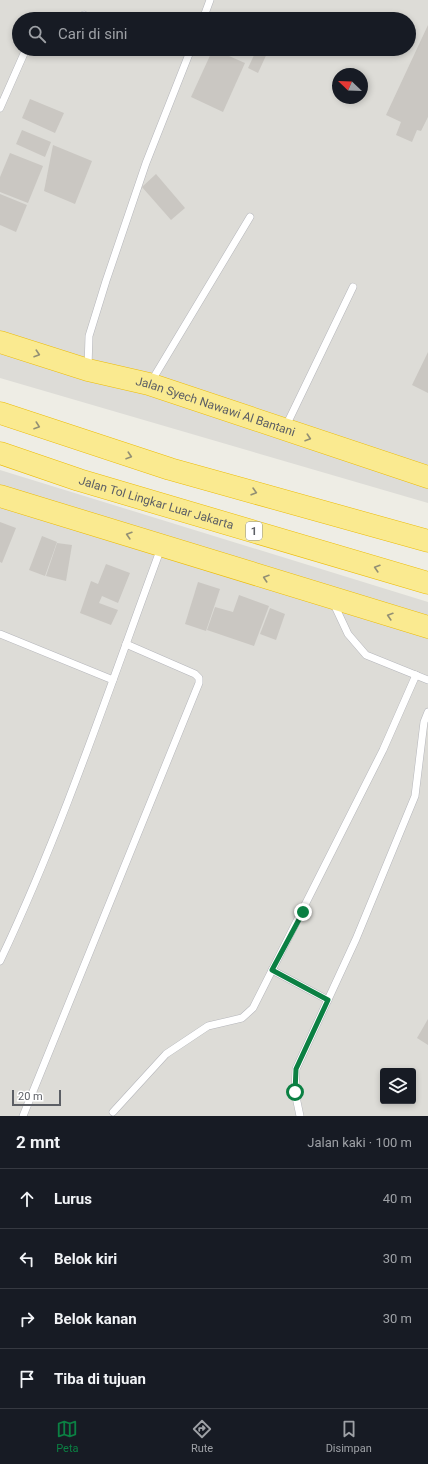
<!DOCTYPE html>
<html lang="id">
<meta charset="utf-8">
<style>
:root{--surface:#171b24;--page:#20242c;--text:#f1f3f6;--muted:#9ea1a6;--line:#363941;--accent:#0b8043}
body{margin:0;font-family:Roboto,sans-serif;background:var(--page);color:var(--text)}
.controls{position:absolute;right:12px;bottom:12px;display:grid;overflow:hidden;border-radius:4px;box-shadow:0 2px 6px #0003}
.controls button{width:36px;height:36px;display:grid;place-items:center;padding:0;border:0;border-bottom:1px solid var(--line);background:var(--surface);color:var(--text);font:20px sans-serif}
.compass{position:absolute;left:332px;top:68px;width:36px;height:36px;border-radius:50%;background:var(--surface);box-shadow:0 2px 6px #0003;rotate:293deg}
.scale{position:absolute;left:12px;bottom:10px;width:49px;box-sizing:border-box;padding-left:4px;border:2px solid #5c5f65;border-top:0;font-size:11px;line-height:14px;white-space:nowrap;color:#5c5f65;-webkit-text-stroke:3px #fff;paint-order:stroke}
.stop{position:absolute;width:12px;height:12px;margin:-9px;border:3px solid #0b8043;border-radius:50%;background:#fff}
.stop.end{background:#0b8043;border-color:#fff;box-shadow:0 1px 4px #0008}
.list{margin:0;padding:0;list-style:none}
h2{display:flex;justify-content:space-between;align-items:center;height:52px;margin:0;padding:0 16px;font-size:17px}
h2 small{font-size:13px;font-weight:400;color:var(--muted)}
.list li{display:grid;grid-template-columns:26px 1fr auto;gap:12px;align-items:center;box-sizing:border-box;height:60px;padding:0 16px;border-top:1px solid var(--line)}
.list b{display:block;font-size:15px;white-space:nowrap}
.list em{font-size:13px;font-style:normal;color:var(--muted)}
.icon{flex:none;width:22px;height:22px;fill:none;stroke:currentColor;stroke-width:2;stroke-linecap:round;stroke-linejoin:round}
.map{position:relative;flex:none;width:428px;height:1116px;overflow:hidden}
.search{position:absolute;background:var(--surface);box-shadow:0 2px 6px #0003;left:12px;right:12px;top:12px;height:44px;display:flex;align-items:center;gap:10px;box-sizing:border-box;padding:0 14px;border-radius:22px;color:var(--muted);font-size:15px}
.sheet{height:292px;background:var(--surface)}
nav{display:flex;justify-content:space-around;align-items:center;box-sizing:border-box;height:56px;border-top:1px solid var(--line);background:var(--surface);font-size:11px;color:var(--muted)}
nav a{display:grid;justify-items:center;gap:2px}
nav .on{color:var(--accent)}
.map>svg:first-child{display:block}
</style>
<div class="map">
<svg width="428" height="1116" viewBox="0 0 428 1116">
<rect width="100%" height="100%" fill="#eeede5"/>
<!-- industrial -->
<g fill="#dddcd7" fill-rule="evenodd">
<path d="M 0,0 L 428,0 L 428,503 L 0,378 ZM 19,19 L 409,19 L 409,49 L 19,49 ZM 338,74 L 362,74 L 362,98 L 338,98 Z"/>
<path d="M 0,470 L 428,602 L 428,1116 L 0,1116 ZM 383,1071 L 413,1071 L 413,1101 L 383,1101 Z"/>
</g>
<!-- building -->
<g fill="#cac7c2">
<polygon points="272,13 282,18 282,19 270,19"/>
<polygon points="428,25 428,117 421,131 417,130 412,142 396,135 401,122 386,115"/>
<polygon points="213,49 245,63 223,112 191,97"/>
<polygon points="257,49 269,49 258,73 248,68"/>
<polygon points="30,99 64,113 55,133 22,118"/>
<polygon points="22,130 51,142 45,157 16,144"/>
<polygon points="53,145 92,161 75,204 44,191"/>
<polygon points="10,153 43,166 28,203 0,192 0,177"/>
<polygon points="156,174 185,208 171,220 142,187"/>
<polygon points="0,194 27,205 16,232 0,225"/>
<polygon points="428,352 428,393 412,385"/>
<polygon points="0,522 16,528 2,563 0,562"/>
<polygon points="42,536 57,542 45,576 29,570"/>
<polygon points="57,543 72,545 66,581 46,576"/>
<polygon points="106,564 130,573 118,603 102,596 99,603 118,610 111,625 80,613 91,581 98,584"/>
<polygon points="198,582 220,589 206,631 185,624"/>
<polygon points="239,595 269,606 254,646 207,630 215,607 233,612"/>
<polygon points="270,608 285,614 276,640 260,634"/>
<polygon points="428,1019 428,1045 417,1038"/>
</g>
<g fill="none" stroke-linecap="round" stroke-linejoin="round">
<!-- lane casing -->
<g stroke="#b5b6bb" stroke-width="8">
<g id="lane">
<polyline points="74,19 84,15"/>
<polyline points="203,19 210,0"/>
<polyline points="0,108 26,49"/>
<polyline points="88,367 89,336 106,281 146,163 191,49"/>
<polyline points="151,382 250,217"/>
<polyline points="285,428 353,287"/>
<polyline points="333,602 348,634 366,655 428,680"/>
<polyline points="0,634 113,680"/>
<path d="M 0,961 C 63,828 110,686 161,548"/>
<polyline points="272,970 328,1000"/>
<polyline points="113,1112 166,1054 208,1026 242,1018 253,1008 383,750 416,675"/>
<polyline points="23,1116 199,683 199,678 195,674 126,644"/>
<polyline points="300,1116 295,1092 296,1069 356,939 415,796 424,722 428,712"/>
</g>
</g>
<!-- highway casing -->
<g stroke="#ecbc07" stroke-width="23">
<g id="highway">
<path id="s1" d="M 0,342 L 88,370 L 149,384 L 428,477"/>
<polyline points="0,413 170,469 428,541"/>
<path id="s2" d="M 0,453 L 79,480 L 428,583"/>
<polyline points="0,496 428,627"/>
</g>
</g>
<!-- lane -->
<use href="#lane" stroke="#fff" stroke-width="7"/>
<!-- highway -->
<use href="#highway" stroke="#faea90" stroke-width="22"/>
</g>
<!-- one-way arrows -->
<defs><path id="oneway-chevron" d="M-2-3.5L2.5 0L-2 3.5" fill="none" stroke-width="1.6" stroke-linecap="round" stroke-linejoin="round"/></defs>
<g stroke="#939074">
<use href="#oneway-chevron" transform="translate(37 354) rotate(18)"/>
<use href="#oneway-chevron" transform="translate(37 426) rotate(19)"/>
<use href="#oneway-chevron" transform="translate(308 438) rotate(18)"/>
<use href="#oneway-chevron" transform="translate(129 456) rotate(18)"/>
<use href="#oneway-chevron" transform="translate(254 492) rotate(16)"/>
<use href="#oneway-chevron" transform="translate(129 535) rotate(-163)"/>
<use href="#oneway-chevron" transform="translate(377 568) rotate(-163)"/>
<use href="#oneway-chevron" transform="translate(266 578) rotate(-162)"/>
<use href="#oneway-chevron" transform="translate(390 616) rotate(-163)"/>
</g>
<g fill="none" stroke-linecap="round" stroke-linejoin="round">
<!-- route -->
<polyline stroke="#0b8043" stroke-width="5" points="295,1092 296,1069 328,1000 272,970 303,912"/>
</g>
<g text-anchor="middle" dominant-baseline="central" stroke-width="3" stroke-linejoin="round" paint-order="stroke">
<!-- shield labels -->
<rect fill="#fff" stroke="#8d8f93" stroke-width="1" x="246" y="522" width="16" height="18" rx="3"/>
<g font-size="11" font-weight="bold" fill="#5c5f65">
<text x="254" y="531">1</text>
</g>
<!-- street labels -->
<g font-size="12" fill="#5c5f65" stroke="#fff">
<text stroke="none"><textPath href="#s1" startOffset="225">Jalan Syech Nawawi Al Bantani</textPath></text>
<text stroke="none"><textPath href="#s2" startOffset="164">Jalan Tol Lingkar Luar Jakarta</textPath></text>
</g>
</g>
</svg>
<div class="controls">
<button><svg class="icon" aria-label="layers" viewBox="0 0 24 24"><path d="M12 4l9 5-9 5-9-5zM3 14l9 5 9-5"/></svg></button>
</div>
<svg class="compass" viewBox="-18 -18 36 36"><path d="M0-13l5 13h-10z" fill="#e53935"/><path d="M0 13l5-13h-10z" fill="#9ea1a6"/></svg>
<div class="scale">20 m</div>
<div class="stop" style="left:295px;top:1092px"></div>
<div class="stop end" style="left:303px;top:912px"></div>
<div class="search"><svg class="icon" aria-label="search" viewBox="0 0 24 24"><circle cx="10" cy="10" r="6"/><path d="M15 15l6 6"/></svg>Cari di sini</div>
</div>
<section class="sheet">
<h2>2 mnt<small>Jalan kaki · 100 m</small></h2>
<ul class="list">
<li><svg class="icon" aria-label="ahead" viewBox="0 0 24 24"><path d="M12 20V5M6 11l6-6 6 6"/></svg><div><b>Lurus</b></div><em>40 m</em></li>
<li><svg class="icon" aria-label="left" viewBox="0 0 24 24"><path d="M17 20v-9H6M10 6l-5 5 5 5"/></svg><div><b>Belok kiri</b></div><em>30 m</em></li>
<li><svg class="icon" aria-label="right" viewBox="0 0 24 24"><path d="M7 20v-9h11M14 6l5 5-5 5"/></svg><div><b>Belok kanan</b></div><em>30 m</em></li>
<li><svg class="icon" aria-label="arrive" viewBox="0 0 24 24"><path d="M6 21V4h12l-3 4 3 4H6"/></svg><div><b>Tiba di tujuan</b></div></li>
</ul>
</section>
<nav>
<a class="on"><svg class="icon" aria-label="map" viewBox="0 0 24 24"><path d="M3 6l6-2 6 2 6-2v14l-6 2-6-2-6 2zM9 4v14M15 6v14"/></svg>Peta</a>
<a><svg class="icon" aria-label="directions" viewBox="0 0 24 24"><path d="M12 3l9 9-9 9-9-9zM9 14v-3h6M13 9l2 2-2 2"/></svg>Rute</a>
<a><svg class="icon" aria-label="saved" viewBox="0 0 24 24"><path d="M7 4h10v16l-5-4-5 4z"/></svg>Disimpan</a>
</nav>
